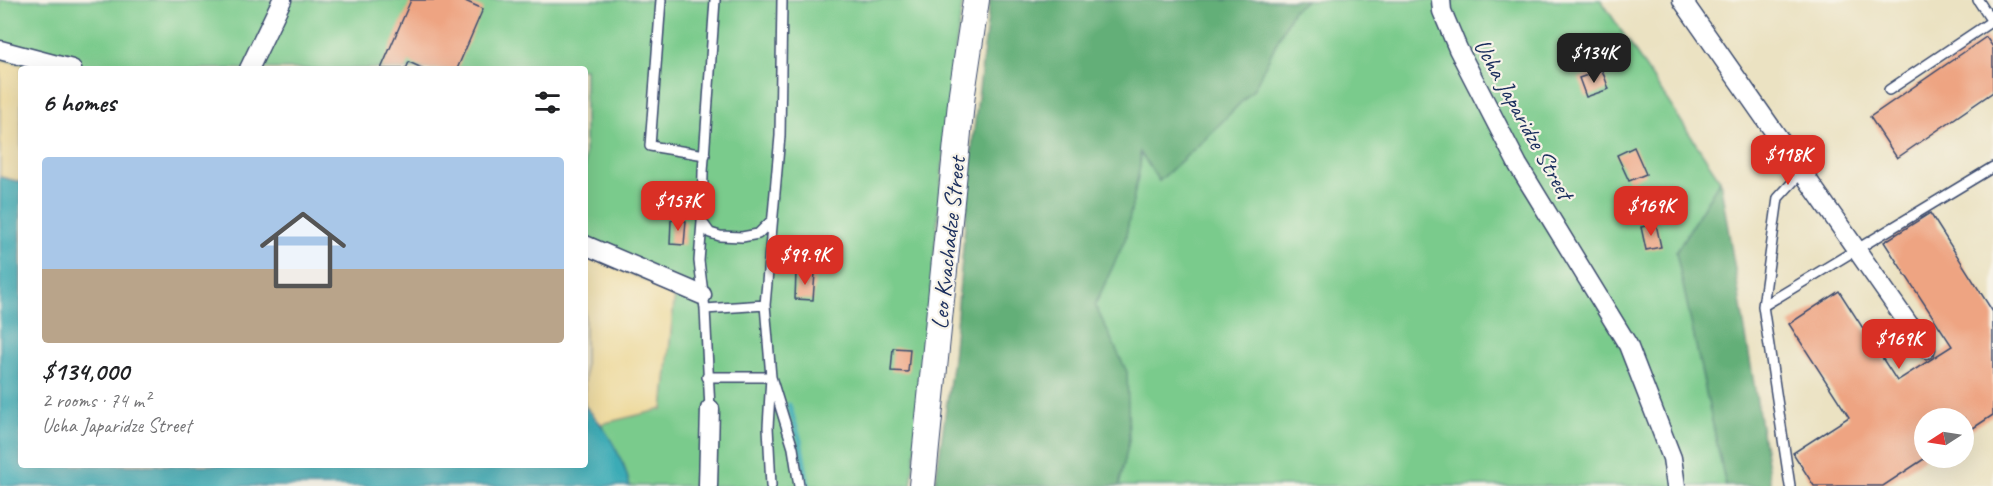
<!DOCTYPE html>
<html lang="en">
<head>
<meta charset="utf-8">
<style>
	:root { --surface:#fff; --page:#f6f6f6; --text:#202124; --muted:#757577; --line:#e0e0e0; --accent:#d93025 }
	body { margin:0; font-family:Caveat,sans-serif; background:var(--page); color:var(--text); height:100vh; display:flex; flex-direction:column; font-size:22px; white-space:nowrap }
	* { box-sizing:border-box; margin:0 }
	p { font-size:20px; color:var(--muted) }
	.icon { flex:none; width:33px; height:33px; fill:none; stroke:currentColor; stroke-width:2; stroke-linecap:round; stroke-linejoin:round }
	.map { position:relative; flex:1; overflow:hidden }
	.side { position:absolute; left:18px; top:66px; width:570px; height:402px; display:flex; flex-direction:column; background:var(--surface); border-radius:6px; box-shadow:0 6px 24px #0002 }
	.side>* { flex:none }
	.needle { width:39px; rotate:258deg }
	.tools { position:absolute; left:1914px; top:408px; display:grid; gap:12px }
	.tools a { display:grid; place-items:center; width:60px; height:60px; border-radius:50%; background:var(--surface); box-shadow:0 6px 24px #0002; font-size:30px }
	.price { position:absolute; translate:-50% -51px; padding:0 14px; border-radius:12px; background:var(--accent); color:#fff; font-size:20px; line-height:39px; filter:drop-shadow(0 2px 3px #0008) }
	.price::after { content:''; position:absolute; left:50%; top:36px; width:18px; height:14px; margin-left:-9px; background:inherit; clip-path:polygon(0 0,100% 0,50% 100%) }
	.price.current { background:#222; color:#fff }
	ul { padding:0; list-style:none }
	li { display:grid; align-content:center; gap:12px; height:318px; padding:0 24px }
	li+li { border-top:2px solid var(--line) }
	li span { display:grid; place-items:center; height:186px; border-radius:6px; color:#555 }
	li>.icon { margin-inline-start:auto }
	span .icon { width:108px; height:108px; fill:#fffc; stroke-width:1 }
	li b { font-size:26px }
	h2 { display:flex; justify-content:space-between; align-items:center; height:72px; padding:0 24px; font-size:26px }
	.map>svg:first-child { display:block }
	.green { fill:#7acb8c; stroke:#4a7d75; stroke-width:1.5 }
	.forest { fill:#63af78; stroke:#3f6f6b; stroke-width:1.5 }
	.sand { fill:#eeda9e; stroke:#84847e; stroke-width:1.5 }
	.water { fill:#3aabb6; stroke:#2a6d8a; stroke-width:1.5 }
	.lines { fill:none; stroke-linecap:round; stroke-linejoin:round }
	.stream { stroke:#3aabb6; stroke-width:5 }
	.building { fill:#eea482 }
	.lane-casing { stroke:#3a4a6d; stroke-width:12 }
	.street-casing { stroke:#3a4a6d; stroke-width:21 }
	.secondary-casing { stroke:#3a4a6d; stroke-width:28 }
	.lane { stroke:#fff; stroke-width:9 }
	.street { stroke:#fff; stroke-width:18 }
	.secondary { stroke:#fff; stroke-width:26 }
	.labels { text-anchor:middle; stroke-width:4.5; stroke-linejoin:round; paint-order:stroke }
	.street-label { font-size:24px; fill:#1b2f5e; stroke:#f7f3e8 }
</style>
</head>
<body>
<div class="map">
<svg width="1993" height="486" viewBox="0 0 1993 486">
	<rect width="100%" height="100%" fill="#f7f3e8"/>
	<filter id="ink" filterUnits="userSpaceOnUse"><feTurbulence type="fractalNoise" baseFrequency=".0167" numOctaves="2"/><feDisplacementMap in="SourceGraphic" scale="12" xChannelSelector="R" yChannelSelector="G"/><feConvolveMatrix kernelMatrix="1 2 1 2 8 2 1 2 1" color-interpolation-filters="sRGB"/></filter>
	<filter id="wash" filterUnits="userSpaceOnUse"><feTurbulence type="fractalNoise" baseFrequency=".008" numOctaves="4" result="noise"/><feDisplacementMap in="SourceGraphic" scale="24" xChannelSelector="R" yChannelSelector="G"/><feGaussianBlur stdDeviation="1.35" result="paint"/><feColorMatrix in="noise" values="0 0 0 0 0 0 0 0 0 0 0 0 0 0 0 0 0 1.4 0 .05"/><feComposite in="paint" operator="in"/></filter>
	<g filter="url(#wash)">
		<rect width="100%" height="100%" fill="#ebe2c2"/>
		<path class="green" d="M0,0h963l-12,79 -33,351 -7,56h-281l-6,-21 -23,-41 62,-16 12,-116 -90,-37v-186h-545l-40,-10z
			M1306,0h295l119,180 -44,72 50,234h-607l10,-46 -34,-135 30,-65 15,-74v-15l19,30 46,-42 48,-49 40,-80z"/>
		<path class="forest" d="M990,0h316l-13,10 -40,80 -48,49 -46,42 -19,-29v14l-15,74 -30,65 32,67 2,68 -10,46h-184l18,-127 20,-221z
			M1720,180l51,306h-45l-50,-234z"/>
		<path class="sand" d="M0,59l40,10h-19v113l-21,-5z
			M585,255l90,37 -12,117 -62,15 -16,-18z"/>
		<path class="water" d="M0,177l21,5v283h564v-59c22,23 37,49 45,80h-630z"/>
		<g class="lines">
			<path class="stream" d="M789,405l11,35 8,46"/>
		</g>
		<g id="blocks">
			<path class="building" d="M411,0h52l20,9 -26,60h-33l-15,-7 -3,7h-25z
				M1986,37l7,10v45l-96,66 -27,-41z
				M1602,70l7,19 -23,8 -7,-19z
				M1634,147l12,27 -17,7 -12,-26z
				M1930,213l63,99v103l-29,19v-16h-40v41l-41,27h-69l-21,-33 56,-36 -60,-93 50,-33 58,90 55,-35 -68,-104z
				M671,220l15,1 -2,24 -14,-1z
				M1656,224l5,23 -15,3 -5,-23z
				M796,272l19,1 -2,27 -18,-1z
				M893,348l17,1 -2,23 -17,-1z"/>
		</g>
	</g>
	<g filter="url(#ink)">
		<use href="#blocks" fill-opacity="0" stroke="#3a4a6d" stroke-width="1.5"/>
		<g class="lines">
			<defs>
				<path id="lane" d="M661,0l-11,146 55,9
					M782,0l-2,136 -15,169 6,72 22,71 6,38
					M1978,0l15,23
					M1889,90l103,-69
					M702,222l8,11 10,3 22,1 16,-3 13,-13
					M1763,306l230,-139
					M705,309l60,-4
					M707,377h64l-3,50 3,59
					M710,409l-5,-100 -6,-48 3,-39 1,-50 12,-172
					M1790,486l-27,-180 15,-108 23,-25"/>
				<path id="street" d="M1441,0l1,11 16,38 60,116 110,180 44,113 4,28
					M1682,0l244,349
					M0,50l72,19
					M249,69l33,-69
					M585,245l117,50
					M708,486l2,-77"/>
				<path id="secondary" d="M922,486l40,-393 14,-93"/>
			</defs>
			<use href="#lane" class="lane-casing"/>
			<use href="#street" class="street-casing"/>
			<use href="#secondary" class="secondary-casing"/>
			<use href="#lane" class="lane"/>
			<use href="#street" class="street"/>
			<use href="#secondary" class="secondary"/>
		</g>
	</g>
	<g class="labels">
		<g class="street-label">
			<text transform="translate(1524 119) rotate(61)" y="8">Ucha Japaridze Street</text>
			<text transform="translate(948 243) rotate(-84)" y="8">Leo Kvachadze Street</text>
		</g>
	</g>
</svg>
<div class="tools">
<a><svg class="needle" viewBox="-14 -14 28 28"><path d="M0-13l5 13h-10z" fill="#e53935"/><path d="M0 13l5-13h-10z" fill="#757577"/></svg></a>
</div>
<b class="price current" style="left:1594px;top:84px">$134K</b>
<b class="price" style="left:1788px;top:186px">$118K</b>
<b class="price" style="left:678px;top:232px">$157K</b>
<b class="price" style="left:1651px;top:237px">$169K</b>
<b class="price" style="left:805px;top:286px">$99.9K</b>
<b class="price" style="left:1899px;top:370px">$169K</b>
<section class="side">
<h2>6 homes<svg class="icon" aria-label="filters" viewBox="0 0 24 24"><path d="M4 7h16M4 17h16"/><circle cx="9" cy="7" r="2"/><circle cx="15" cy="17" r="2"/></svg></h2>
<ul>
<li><span style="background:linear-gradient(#a9c7e8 60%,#b9a48a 0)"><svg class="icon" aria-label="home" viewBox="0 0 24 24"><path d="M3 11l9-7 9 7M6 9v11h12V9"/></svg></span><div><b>$134,000</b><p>2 rooms · 74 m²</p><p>Ucha Japaridze Street</p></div></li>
</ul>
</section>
</div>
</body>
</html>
